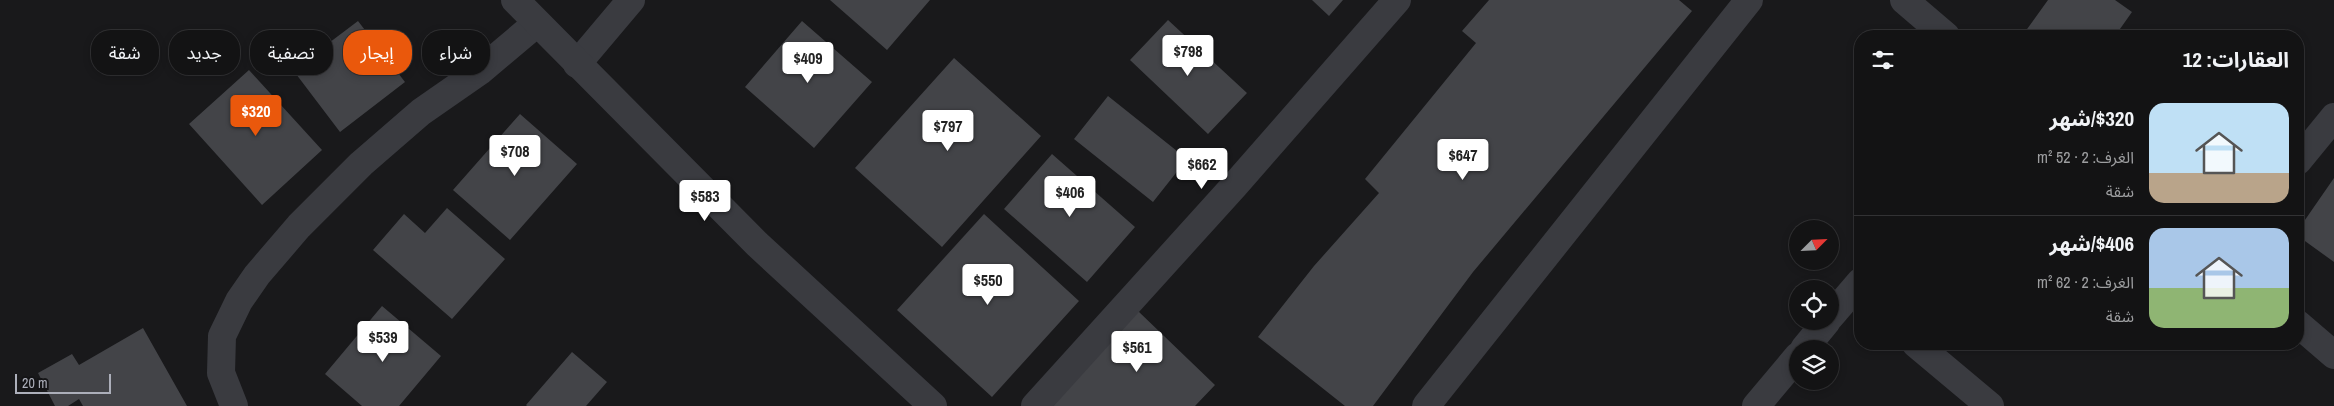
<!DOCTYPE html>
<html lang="ar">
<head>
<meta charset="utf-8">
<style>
	:root { --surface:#131314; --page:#202022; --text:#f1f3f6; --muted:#9d9ea0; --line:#323234; --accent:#ea580c }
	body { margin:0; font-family:"Archivo Narrow","Noto Sans Arabic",sans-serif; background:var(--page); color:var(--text); direction:rtl; height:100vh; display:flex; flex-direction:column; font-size:19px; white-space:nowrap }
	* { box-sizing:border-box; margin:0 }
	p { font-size:16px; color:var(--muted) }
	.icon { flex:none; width:28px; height:28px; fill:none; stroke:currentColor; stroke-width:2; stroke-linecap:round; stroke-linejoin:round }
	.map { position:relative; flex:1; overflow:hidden; direction:ltr }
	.sheet { position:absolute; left:1854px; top:30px; width:450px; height:320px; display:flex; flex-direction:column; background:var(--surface); border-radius:20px; box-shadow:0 2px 8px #0003,0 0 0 1px var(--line); direction:rtl }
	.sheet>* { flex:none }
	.top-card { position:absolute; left:15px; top:30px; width:475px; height:45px; direction:rtl; display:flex; gap:10px }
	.needle { width:32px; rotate:66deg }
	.fabs { position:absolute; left:1789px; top:220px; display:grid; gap:10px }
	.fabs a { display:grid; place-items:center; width:50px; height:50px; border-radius:50%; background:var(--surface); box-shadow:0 2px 8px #0003,0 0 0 1px var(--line); font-size:25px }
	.scale { position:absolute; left:15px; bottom:12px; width:96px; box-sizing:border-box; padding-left:5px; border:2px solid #acafba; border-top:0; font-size:14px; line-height:18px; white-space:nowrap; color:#acafba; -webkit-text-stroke:4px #141416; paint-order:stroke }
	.price { position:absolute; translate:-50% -42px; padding:0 11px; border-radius:5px; background:#fff; color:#222; font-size:16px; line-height:32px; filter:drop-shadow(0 1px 2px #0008) }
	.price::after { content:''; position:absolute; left:50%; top:30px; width:15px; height:11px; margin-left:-8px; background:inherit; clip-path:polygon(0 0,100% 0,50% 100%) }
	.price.selected { background:var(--accent); color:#fff }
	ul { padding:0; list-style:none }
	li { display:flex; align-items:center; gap:15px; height:125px; padding:0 15px }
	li+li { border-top:1px solid var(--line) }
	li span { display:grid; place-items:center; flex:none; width:140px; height:100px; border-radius:15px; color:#555 }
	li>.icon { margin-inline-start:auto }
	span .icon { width:60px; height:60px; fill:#fffc; stroke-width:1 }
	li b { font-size:21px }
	h2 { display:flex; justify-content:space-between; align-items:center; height:60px; padding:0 15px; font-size:21px }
	.chip { padding:0 18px; border-radius:20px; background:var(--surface); box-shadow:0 2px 8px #0003,0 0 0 1px var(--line); font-size:18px; line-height:45px }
	.chip.selected { background:var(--accent); color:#fff }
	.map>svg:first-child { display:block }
	.building { fill:#434448 }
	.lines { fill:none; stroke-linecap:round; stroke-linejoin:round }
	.minor { stroke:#3a3b40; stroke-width:28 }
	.tertiary { stroke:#3a3b40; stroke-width:28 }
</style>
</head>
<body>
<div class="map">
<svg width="2334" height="406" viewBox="0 0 2334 406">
	<rect width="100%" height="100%" fill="#19191b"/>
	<path class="building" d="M830,0h100l-43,50z
		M1312,0h31l-14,16z
		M1489,0h190l13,11 -219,261 -100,134h-28l-87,-69 56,-71 65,-73 -14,-14 111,-136 -14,-12z
		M2048,0h67l17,12 -17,24h-93z
		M1168,20l79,73 -39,41 -78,-74z
		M358,21l47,61 -65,50 -47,-62z
		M802,21l70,61 -58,66 -69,-61z
		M954,58l87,78 -99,111 -87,-79z
		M249,70l73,80 -60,55 -73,-81z
		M1108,96l79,63 -34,43 -79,-63z
		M520,114l57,50 -67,76 -57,-50z
		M1052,154l83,73 -48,55 -83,-73z
		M2334,178v84l-36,-26v-6z
		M447,208l58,51 -53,60 -79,-69 31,-36 21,19z
		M984,214l95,87 -87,96 -95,-87z
		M382,306l59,50 -42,50h-37l-37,-32z
		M1138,311l77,74 -20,21h-148z
		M143,328l44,78h-104l-4,-7 -11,7h-13l-17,-33 34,-19 7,11z
		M572,352l35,30 -21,24h-59l-1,-1z"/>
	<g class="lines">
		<path class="minor" d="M1904,0l42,36
			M577,64l54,-64
			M2298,161l36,-44
			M1830,317l30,-35
			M2298,324l36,31
			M1916,344l74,62
			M1804,349l23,-28
			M234,406l-13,-33 1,-37 17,-35 18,-26 42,-49 62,-62 60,-52 59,-41 57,-48
			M1035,406l200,-221 162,-185
			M1426,406l323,-406
			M1756,406l42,-50"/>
		<path class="tertiary" d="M515,0l242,244 176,162"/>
	</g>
</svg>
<div class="fabs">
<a><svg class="needle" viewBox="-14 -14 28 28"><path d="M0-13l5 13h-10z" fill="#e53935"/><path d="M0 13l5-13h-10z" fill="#9d9ea0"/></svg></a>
<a><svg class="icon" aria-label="locate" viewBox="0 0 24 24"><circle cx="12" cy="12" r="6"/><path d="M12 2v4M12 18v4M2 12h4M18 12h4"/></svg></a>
<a><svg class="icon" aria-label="layers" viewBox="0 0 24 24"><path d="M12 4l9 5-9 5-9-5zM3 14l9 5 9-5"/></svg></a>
</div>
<div class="scale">20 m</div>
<b class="price" style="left:1188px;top:77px">$798</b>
<b class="price" style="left:808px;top:84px">$409</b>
<b class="price selected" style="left:256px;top:137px">$320</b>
<b class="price" style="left:948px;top:152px">$797</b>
<b class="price" style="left:515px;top:177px">$708</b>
<b class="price" style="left:1463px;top:181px">$647</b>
<b class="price" style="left:1202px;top:190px">$662</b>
<b class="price" style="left:1070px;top:218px">$406</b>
<b class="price" style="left:705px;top:222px">$583</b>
<b class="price" style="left:988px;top:306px">$550</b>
<b class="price" style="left:383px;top:363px">$539</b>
<b class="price" style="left:1137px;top:373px">$561</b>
<div class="top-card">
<a class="chip">شراء</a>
<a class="chip selected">إيجار</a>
<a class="chip">تصفية</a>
<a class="chip">جديد</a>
<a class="chip">شقة</a>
</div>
<section class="sheet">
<h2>العقارات: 12<svg class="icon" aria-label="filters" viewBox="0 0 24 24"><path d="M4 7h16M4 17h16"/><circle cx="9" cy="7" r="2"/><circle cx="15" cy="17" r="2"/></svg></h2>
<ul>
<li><span style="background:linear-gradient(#bfe0f5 70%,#b9a48a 0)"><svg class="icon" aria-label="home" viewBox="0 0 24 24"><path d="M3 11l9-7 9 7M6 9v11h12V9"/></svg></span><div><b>$320/شهر</b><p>الغرف: 2 · 52 m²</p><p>شقة</p></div></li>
<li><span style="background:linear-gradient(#a9c7e8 60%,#8fb573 0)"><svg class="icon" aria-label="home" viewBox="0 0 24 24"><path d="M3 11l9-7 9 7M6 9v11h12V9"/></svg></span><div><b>$406/شهر</b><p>الغرف: 2 · 62 m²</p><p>شقة</p></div></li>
</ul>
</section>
</div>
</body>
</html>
